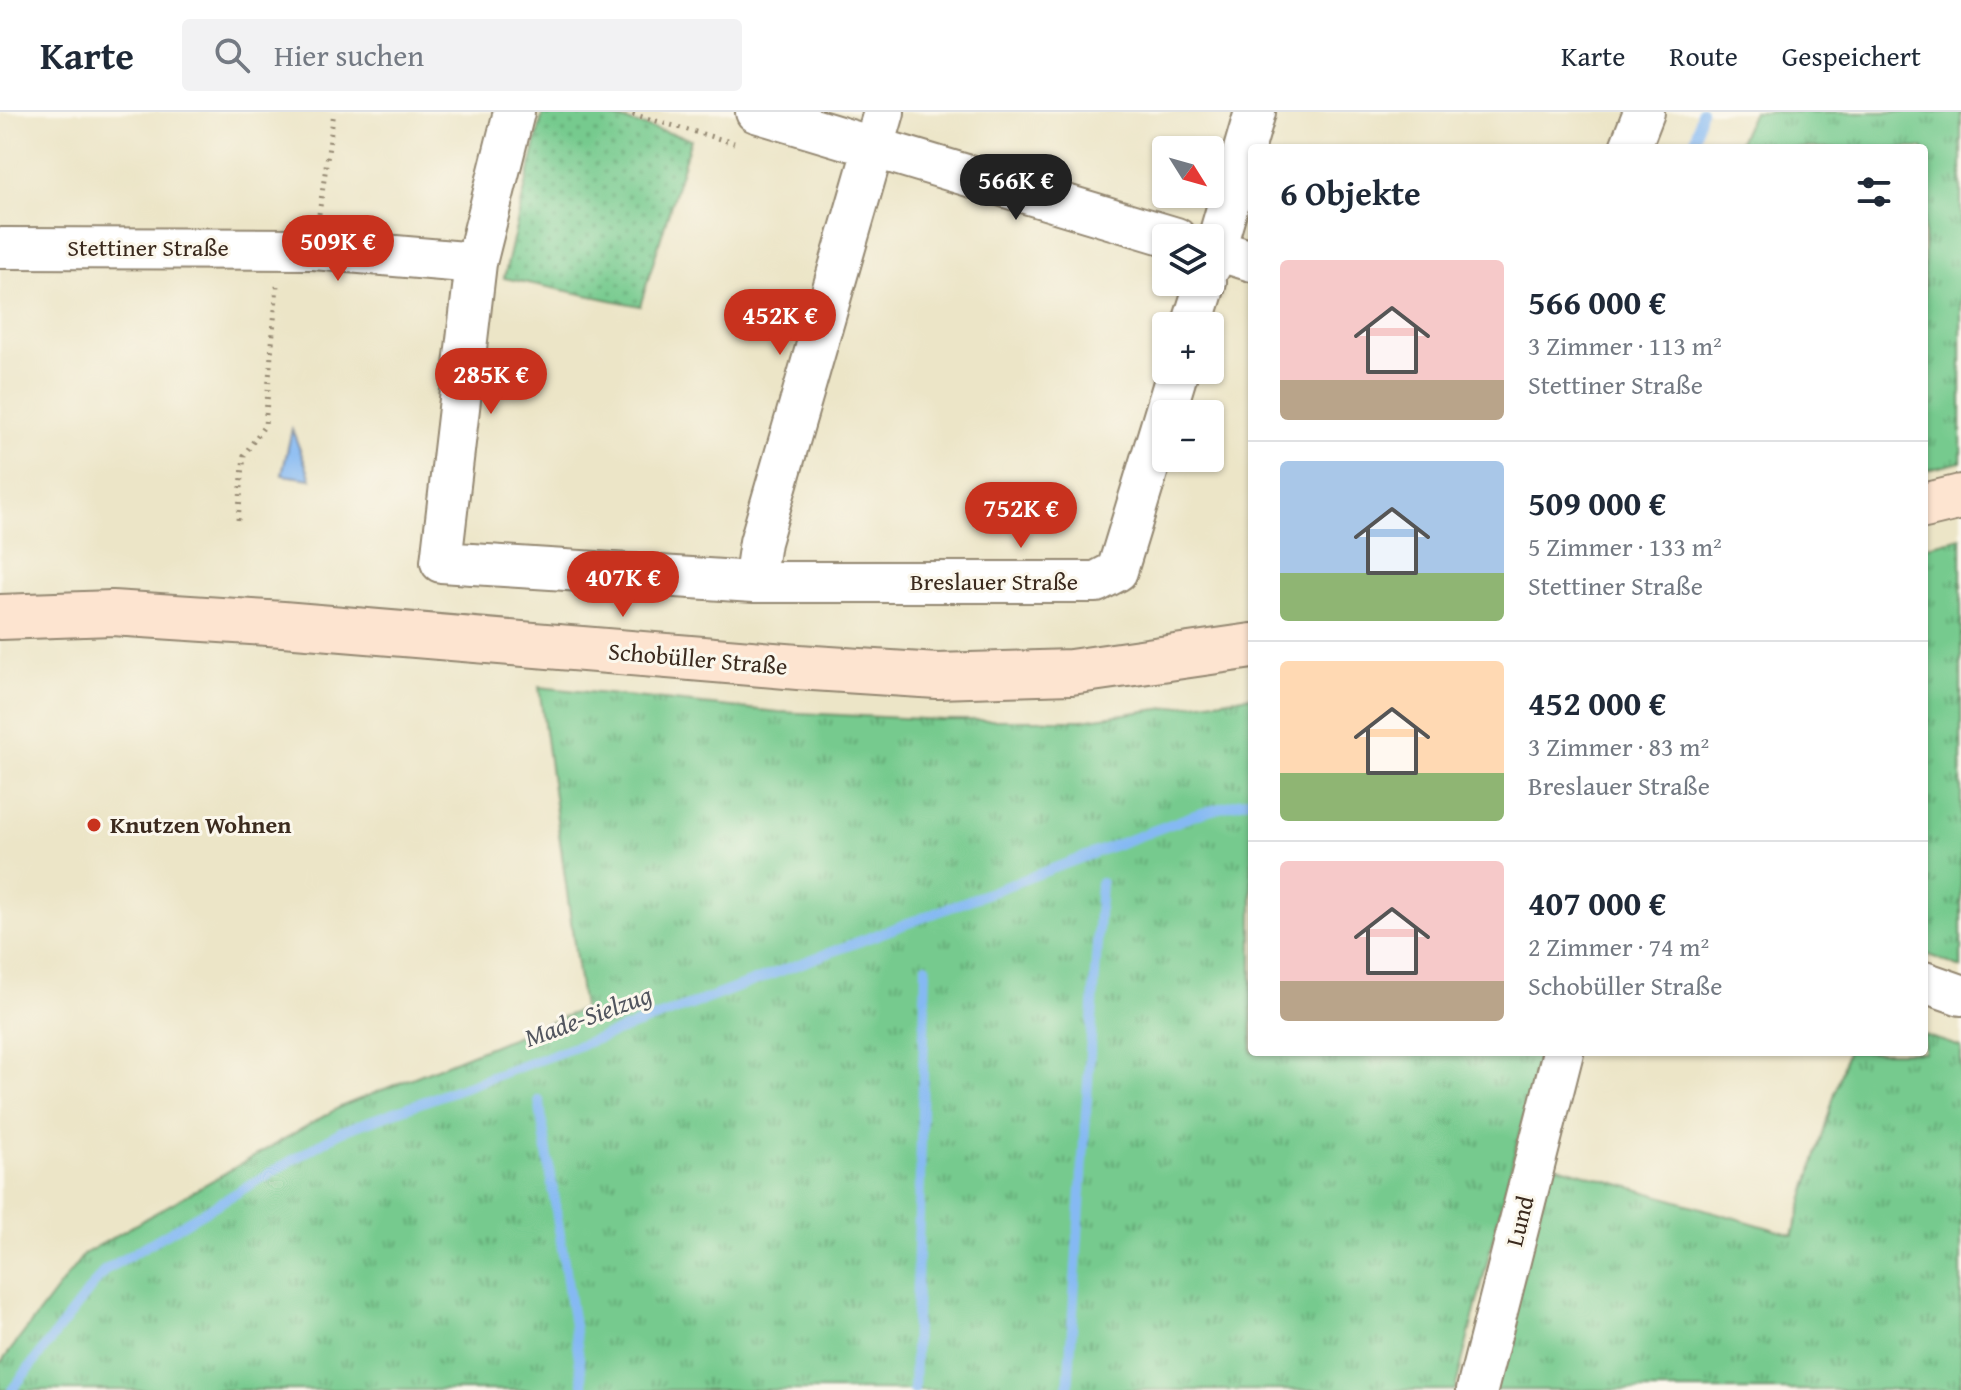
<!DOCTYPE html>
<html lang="de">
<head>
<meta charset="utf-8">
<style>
	:root { --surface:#fff; --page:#f2f2f3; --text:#1f2937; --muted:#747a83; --line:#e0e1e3; --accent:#c8321e }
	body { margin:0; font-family:"Gentium Book Plus",serif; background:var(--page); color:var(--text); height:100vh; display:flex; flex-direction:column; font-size:30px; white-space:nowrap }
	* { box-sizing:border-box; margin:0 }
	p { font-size:26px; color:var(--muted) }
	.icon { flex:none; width:44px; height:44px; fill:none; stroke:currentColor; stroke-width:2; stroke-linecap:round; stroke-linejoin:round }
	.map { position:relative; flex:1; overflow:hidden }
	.side { position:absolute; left:1248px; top:32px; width:680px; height:912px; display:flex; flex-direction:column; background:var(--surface); border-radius:8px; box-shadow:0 2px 6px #0004 }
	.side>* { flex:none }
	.needle { width:52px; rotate:127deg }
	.buttons { position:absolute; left:1152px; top:24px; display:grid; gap:16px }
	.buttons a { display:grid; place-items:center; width:72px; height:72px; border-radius:8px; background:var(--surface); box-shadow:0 2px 6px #0004; font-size:40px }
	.price { position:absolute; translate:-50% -68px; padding:0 18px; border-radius:28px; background:var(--accent); color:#fff; font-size:26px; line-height:52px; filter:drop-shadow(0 2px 4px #0008) }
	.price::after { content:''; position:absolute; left:50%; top:48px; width:24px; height:18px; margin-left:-12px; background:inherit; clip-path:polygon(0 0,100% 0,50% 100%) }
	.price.active { background:#222; color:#fff }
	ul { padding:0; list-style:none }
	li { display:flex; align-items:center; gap:24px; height:200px; padding:0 32px }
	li+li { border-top:2px solid var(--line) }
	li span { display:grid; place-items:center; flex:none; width:224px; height:160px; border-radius:8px; color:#555 }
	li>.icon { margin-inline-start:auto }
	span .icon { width:96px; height:96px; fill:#fffc; stroke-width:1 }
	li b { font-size:34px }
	h2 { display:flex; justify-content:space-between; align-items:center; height:96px; padding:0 32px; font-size:34px }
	header { display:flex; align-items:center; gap:48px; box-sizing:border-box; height:112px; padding:0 40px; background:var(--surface); border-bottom:2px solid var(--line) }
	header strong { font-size:38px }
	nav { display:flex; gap:44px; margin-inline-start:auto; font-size:28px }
	.search { width:560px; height:72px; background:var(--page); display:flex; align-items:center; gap:20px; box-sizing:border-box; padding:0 28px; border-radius:8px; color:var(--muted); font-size:30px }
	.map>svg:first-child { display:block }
	.grass { fill:url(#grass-tufts); stroke:#587a56; stroke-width:2 }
	.park { fill:url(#park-dots); stroke:#587a56; stroke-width:2 }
	.water { fill:#85b9f3; stroke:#607288; stroke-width:2 }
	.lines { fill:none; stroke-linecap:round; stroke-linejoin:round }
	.stream { stroke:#85b9f3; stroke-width:10 }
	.street-casing { stroke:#948872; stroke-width:44 }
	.secondary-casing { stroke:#948872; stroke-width:48 }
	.path { stroke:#948872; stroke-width:5; stroke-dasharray:2 6; stroke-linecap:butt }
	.street { stroke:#fff; stroke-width:40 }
	.secondary { stroke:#fde4d0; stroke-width:44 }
	.poi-dot { fill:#c8321e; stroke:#fbf7ec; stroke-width:3 }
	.labels { text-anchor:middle; stroke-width:6; stroke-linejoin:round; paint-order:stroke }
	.street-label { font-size:24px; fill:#3b2a1e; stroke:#fbf7ec }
	.poi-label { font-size:24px; font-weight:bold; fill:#3b2a1e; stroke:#fbf7ec; text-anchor:start }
	.water-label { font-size:26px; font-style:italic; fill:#51555e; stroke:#fbf7ec }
</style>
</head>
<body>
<header>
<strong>Karte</strong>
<div class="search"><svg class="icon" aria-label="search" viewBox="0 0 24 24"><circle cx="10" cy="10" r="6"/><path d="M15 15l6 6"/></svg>Hier suchen</div>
<nav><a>Karte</a><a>Route</a><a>Gespeichert</a></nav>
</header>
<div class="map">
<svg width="1961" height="1278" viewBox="0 0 1961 1278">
	<defs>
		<pattern id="grass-tufts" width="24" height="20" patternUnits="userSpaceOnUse" patternTransform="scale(2)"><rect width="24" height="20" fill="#76ca8e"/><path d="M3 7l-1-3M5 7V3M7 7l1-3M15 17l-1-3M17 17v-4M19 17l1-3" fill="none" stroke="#62a473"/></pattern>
		<pattern id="park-dots" width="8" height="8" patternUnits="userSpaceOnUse" patternTransform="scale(2)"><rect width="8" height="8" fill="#76ca8e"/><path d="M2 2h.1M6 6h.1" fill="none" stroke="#62a473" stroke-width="1.8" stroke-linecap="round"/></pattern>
	</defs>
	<rect width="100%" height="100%" fill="#fbf7ec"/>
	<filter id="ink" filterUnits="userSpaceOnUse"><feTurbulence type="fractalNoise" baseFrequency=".0125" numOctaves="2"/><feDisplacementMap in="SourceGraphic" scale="16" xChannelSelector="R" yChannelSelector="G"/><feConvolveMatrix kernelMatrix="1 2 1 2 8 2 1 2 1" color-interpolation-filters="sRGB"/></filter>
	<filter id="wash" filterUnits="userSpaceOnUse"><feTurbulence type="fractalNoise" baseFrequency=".006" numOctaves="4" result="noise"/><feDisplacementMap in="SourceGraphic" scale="32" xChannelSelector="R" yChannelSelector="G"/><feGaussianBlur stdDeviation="1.8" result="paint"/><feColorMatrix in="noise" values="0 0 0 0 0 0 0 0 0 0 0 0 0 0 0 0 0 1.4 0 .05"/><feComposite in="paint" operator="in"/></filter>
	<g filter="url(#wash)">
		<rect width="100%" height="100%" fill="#ece5c7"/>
		<path class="grass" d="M1753,0h208v350l-37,9v-323h-188z
			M1961,426v430l-37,-15v-406z
			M539,575l240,25 164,8h139l170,-24v356h288l-85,338h-1455v-26l84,-110 256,-147 243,-98z
			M1924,923l37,12v343h-467l57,-226 242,71 54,-183h77z"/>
		<path class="park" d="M543,0h51l97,27 -51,167 -136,-28z"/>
		<path class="water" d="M292,317l19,50 -29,-4z"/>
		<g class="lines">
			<path class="stream" d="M1693,36l8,-36
				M539,988l45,290
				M12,1278l93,-120 237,-139 346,-125 507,-191 57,-16
				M914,1278l12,-423
				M1068,1278l33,-507"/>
		</g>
	</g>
	<g filter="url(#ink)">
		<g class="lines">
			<defs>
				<path id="street" d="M756,0l420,126
					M1630,36l14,-36
					M0,136l314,1 162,14 38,-151
					M1210,136l42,13
					M476,151l-35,299 313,20h342l21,-11 61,-201
					M1210,155l45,-155
					M1192,214l14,-44
					M754,470l6,-40 124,-430
					M1924,870l37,13
					M1477,1278l86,-338"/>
				<path id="secondary" d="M1924,394l37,-9
					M0,505l112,-4 171,11 515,43 139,9 134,-4 181,-26"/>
			</defs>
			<use href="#street" class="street-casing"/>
			<use href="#secondary" class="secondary-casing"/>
			<path class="path" d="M625,0l109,31
				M319,102l15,-102
				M238,408l6,-65 21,-30 12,-139"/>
			<use href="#street" class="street"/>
			<use href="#secondary" class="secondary"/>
		</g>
	</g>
	<circle class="poi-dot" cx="94" cy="713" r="8"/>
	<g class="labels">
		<g class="street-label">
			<text x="148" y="144">Stettiner Straße</text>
			<text x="994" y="478">Breslauer Straße</text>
			<text transform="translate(698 547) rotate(5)" y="8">Schobüller Straße</text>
			<text transform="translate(1520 1109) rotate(-76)" y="8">Lund</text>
		</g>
		<g class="poi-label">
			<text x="110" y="721">Knutzen Wohnen</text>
		</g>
		<g class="water-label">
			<text transform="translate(588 904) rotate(-20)" y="9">Made-Sielzug</text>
		</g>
	</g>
</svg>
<div class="buttons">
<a><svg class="needle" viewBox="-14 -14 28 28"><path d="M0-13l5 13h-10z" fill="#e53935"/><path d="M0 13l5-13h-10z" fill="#747a83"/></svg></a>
<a><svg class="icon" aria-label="layers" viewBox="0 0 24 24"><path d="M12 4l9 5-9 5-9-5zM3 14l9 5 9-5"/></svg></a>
<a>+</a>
<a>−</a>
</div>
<b class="price active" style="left:1016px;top:110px">566K €</b>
<b class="price" style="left:338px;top:171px">509K €</b>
<b class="price" style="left:780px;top:245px">452K €</b>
<b class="price" style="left:491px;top:304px">285K €</b>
<b class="price" style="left:1021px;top:438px">752K €</b>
<b class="price" style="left:623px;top:507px">407K €</b>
<section class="side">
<h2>6 Objekte<svg class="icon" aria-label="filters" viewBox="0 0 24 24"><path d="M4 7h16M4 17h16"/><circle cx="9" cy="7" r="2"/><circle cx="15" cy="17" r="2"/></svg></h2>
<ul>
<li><span style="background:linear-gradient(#f6c9c9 75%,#b9a48a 0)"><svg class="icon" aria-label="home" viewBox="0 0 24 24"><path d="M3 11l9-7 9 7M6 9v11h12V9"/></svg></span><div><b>566 000 €</b><p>3 Zimmer · 113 m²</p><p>Stettiner Straße</p></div></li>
<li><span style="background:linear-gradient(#a9c7e8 70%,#8fb573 0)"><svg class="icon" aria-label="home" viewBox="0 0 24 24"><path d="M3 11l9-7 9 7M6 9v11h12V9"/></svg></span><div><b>509 000 €</b><p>5 Zimmer · 133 m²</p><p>Stettiner Straße</p></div></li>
<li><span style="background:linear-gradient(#ffd9b3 70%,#8fb573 0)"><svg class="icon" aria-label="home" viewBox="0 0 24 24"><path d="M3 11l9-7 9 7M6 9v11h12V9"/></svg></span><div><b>452 000 €</b><p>3 Zimmer · 83 m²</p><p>Breslauer Straße</p></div></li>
<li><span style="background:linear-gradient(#f6c9c9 75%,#b9a48a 0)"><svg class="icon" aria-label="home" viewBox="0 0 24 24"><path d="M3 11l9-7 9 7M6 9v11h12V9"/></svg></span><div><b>407 000 €</b><p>2 Zimmer · 74 m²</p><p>Schobüller Straße</p></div></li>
</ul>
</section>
</div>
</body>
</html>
